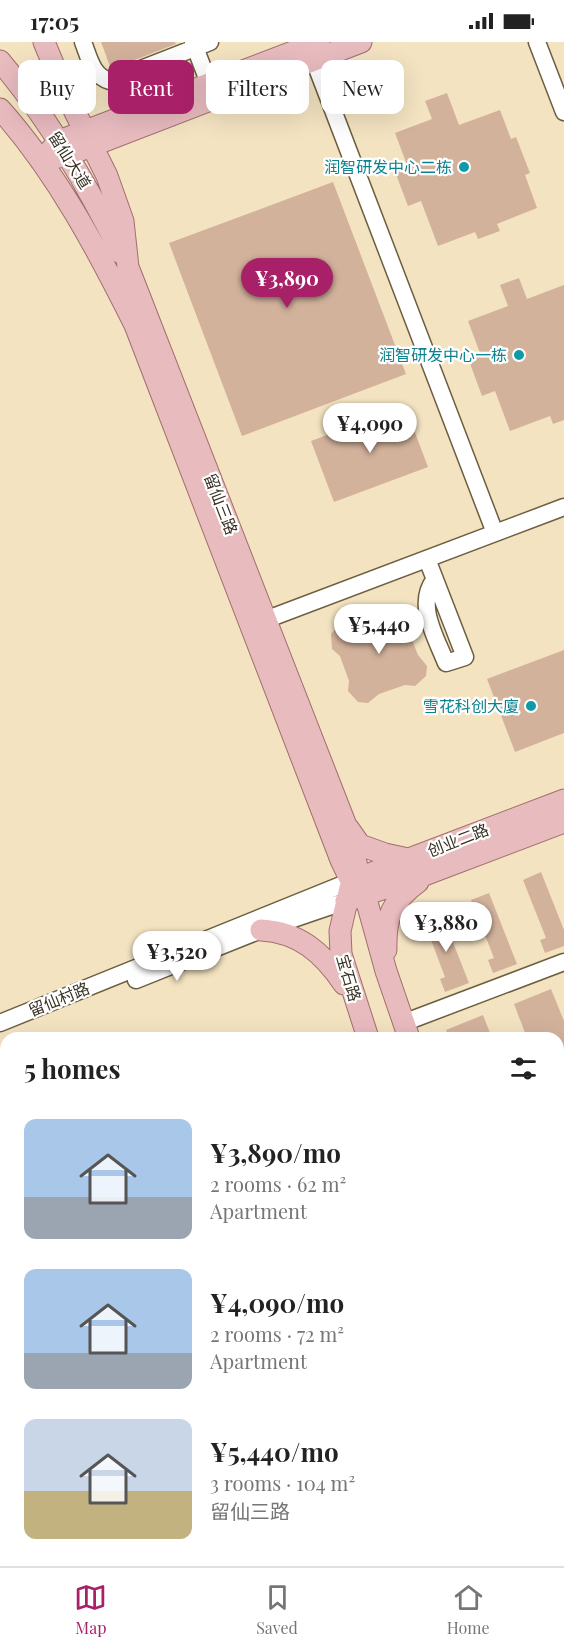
<!DOCTYPE html>
<html lang="en">
<head>
<meta charset="utf-8">
<style>
	:root { --surface:#fff; --page:#f2f2f2; --text:#222; --muted:#767676; --line:#e0e0e0; --accent:#a82168 }
	body { margin:0; font-family:"Playfair Display","Noto Sans SC",serif; background:var(--page); color:var(--text); height:100vh; display:flex; flex-direction:column; font-size:22px; white-space:nowrap }
	* { box-sizing:border-box; margin:0 }
	p { font-size:20px; color:var(--muted) }
	.icon { flex:none; width:33px; height:33px; fill:none; stroke:currentColor; stroke-width:2; stroke-linecap:round; stroke-linejoin:round }
	.map { position:relative; flex:1; overflow:hidden }
	.side { position:absolute; left:0px; top:990px; width:564px; height:534px; display:flex; flex-direction:column; background:var(--surface); border-radius:18px 18px 0 0; box-shadow:0 6px 24px #0002 }
	.side>* { flex:none }
	.guide { position:absolute; left:18px; top:18px; width:528px; height:54px; display:flex; gap:12px }
	.price { position:absolute; translate:-50% -51px; padding:0 14px; border-radius:21px; background:#fff; color:#222; font-size:20px; line-height:39px; filter:drop-shadow(0 2px 3px #0008) }
	.price::after { content:''; position:absolute; left:50%; top:36px; width:18px; height:14px; margin-left:-9px; background:inherit; clip-path:polygon(0 0,100% 0,50% 100%) }
	.price.current { background:var(--accent); color:#fff }
	ul { padding:0; list-style:none }
	li { display:flex; align-items:center; gap:18px; height:150px; padding:0 24px }
	li span { display:grid; place-items:center; flex:none; width:168px; height:120px; border-radius:12px; color:#555 }
	li>.icon { margin-inline-start:auto }
	span .icon { width:72px; height:72px; fill:#fffc; stroke-width:1 }
	li b { font-size:26px }
	h2 { display:flex; justify-content:space-between; align-items:center; height:72px; padding:0 24px; font-size:26px }
	.pill { padding:0 21px; border-radius:12px; background:var(--surface); box-shadow:0 6px 24px #0002; font-size:21px; line-height:54px }
	.pill.current { background:var(--accent); color:#fff }
	.status { display:flex; justify-content:space-between; align-items:center; height:42px; padding:0 30px; background:var(--surface); direction:ltr }
	.status svg { height:16px; fill:currentColor }
	.dock { display:flex; justify-content:space-around; align-items:center; height:84px; border-top:2px solid var(--line); background:var(--surface); font-size:16px; color:var(--muted) }
	.dock a { display:grid; justify-items:center; gap:3px }
	.dock .current { color:var(--accent) }
	.map>svg:first-child { display:block }
	.forest { fill:#bc9c52 }
	.building { fill:#d3b29c }
	.lines { fill:none; stroke-linecap:round; stroke-linejoin:round }
	.minor-casing { stroke:#6c5e3f; stroke-width:19 }
	.major-casing { stroke:#a06e6d; stroke-width:23 }
	.minor { stroke:#fff; stroke-width:16 }
	.major { stroke:#e8bbbf; stroke-width:21 }
	.culture-dot { fill:#0f9aa8; stroke:#fff; stroke-width:2 }
	.labels { text-anchor:middle; stroke-width:4.5; stroke-linejoin:round; paint-order:stroke }
	.street-label { font-size:16px; fill:#383224; stroke:#fff }
	.culture-label { font-size:16px; fill:#0d838f; stroke:#fff; text-anchor:end }
</style>
</head>
<body>
<div class="status"><b>17:05</b><svg viewBox="0 0 49 12"><path d="M0 12V9h3v3zM5 12V6h3v6zM10 12V3h3v9zM15 12V0h3v12zM26 1h20v11H26zM47 4h2v5h-2z"/></svg></div>
<div class="map">
<svg width="564" height="1524" viewBox="0 0 564 1524">
	<rect width="100%" height="100%" fill="#f3e3c1"/>
	<path class="forest" d="M6,1063v419l-3,4 3,7v25h11l3,6h-20v-460z"/>
	<path class="building" d="M101,0h74l1,2 -65,25z
		M447,51l12,32 41,-15 11,29 5,-2 14,36 -5,2 12,33 -40,16 3,7 -22,8 -3,-7 -37,14 -17,-45 -13,5 -14,-37 13,-4 -12,-32 37,-14 -7,-18z
		M333,140l73,192 -164,62 -73,-193z
		M519,236l8,21 37,-14v135l-11,4 -3,-8 -40,15 -15,-40 -13,5 -14,-38 12,-5 -12,-32 40,-15 -8,-21z
		M405,364l23,61 -94,35 -23,-61z
		M390,565l10,1 8,7v15l10,25 9,11 -1,10 -11,10 -10,-1 -26,9 -11,9 -10,-1 -10,-11 1,-10 -9,-25 -8,-7 -1,-15 7,-8h15l25,-10z
		M564,608v83l-49,19 -28,-73z
		M541,830l23,58v16l-19,7 -5,-13 6,-2 -23,-58z
		M489,851l28,71 -24,9 -5,-13 6,-2 -23,-58z
		M441,870l28,71 -24,9 -5,-13 5,-2 -22,-58z
		M551,947l13,32v66l-6,2v-51h-31l-13,-34z
		M483,973l9,23h-43l-3,-8z
		M564,1075v43l-6,2v-42z
		M560,1162l4,10v22l-6,2v-33z
		M564,1221v33l-3,1 -3,-14 4,-2 -4,-16z"/>
	<g class="lines">
		<defs>
			<path id="minor" d="M83,0c6,15 9,34 27,39l100,-39
				M193,0l20,52
				M537,0l27,70
				M310,8l185,483
				M427,517l38,98 -19,6c-10,-26 -31,-59 -11,-84
				M265,578l299,-113
				M136,938l125,-50 85,-29
				M0,981l351,-142
				M403,981l161,-61
				M558,1137l6,-2
				M558,1273l6,15"/>
			<path id="major" d="M44,0l20,48 43,86 16,45 5,46 217,556 41,148 23,67
				M0,19c49,58 87,123 121,192
				M0,67c57,64 97,140 135,216l206,535 10,21
				M41,119l27,-6 293,-113
				M41,119l18,-20 260,-99
				M348,786l12,17 25,9 23,5
				M351,839l213,-81
				M350,846l-10,43 1,23 27,84
				M346,859l81,-27 137,-52
				M261,888c38,2 62,23 83,54
				M386,908c-1,-33 6,-49 32,-68
				M558,1352l6,16
				M558,1414l6,21
				M558,1472l6,-2
				M536,1518l1,6
				M557,1518l1,6"/>
		</defs>
		<use href="#minor" class="minor-casing"/>
		<use href="#major" class="major-casing"/>
		<use href="#minor" class="minor"/>
		<use href="#major" class="major"/>
	</g>
	<g class="culture-dot">
		<circle cx="464" cy="125" r="6"/>
		<circle cx="519" cy="313" r="6"/>
		<circle cx="531" cy="664" r="6"/>
	</g>
	<g class="labels">
		<g class="street-label">
			<text transform="translate(70 118) rotate(58)" y="6">留仙大道</text>
			<text transform="translate(221 462) rotate(69)" y="6">留仙三路</text>
			<text transform="translate(458 798) rotate(-21)" y="6">创业二路</text>
			<text transform="translate(349 936) rotate(74)" y="6">宝石路</text>
			<text transform="translate(59 957) rotate(-22)" y="6">留仙村路</text>
		</g>
		<g class="culture-label">
			<text x="452" y="131">润智研发中心二栋</text>
			<text x="507" y="319">润智研发中心一栋</text>
			<text x="519" y="670">雪花科创大廈</text>
		</g>
	</g>
</svg>
<b class="price current" style="left:287px;top:267px">¥3,890</b>
<b class="price" style="left:370px;top:412px">¥4,090</b>
<b class="price" style="left:379px;top:613px">¥5,440</b>
<b class="price" style="left:446px;top:911px">¥3,880</b>
<b class="price" style="left:177px;top:940px">¥3,520</b>
<div class="guide">
<a class="pill">Buy</a>
<a class="pill current">Rent</a>
<a class="pill">Filters</a>
<a class="pill">New</a>
</div>
<section class="side">
<h2>5 homes<svg class="icon" aria-label="filters" viewBox="0 0 24 24"><path d="M4 7h16M4 17h16"/><circle cx="9" cy="7" r="2"/><circle cx="15" cy="17" r="2"/></svg></h2>
<ul>
<li><span style="background:linear-gradient(#a9c7e8 65%,#9aa5b1 0)"><svg class="icon" aria-label="home" viewBox="0 0 24 24"><path d="M3 11l9-7 9 7M6 9v11h12V9"/></svg></span><div><b>¥3,890/mo</b><p>2 rooms · 62 m²</p><p>Apartment</p></div></li>
<li><span style="background:linear-gradient(#a9c7e8 70%,#9aa5b1 0)"><svg class="icon" aria-label="home" viewBox="0 0 24 24"><path d="M3 11l9-7 9 7M6 9v11h12V9"/></svg></span><div><b>¥4,090/mo</b><p>2 rooms · 72 m²</p><p>Apartment</p></div></li>
<li><span style="background:linear-gradient(#c9d6e8 60%,#c2b280 0)"><svg class="icon" aria-label="home" viewBox="0 0 24 24"><path d="M3 11l9-7 9 7M6 9v11h12V9"/></svg></span><div><b>¥5,440/mo</b><p>3 rooms · 104 m²</p><p>留仙三路</p></div></li>
</ul>
</section>
</div>
<nav class="dock">
<a class="current"><svg class="icon" aria-label="map" viewBox="0 0 24 24"><path d="M3 6l6-2 6 2 6-2v14l-6 2-6-2-6 2zM9 4v14M15 6v14"/></svg>Map</a>
<a><svg class="icon" aria-label="saved" viewBox="0 0 24 24"><path d="M7 4h10v16l-5-4-5 4z"/></svg>Saved</a>
<a><svg class="icon" aria-label="home" viewBox="0 0 24 24"><path d="M3 11l9-7 9 7M6 9v11h12V9"/></svg>Home</a>
</nav>
</body>
</html>
